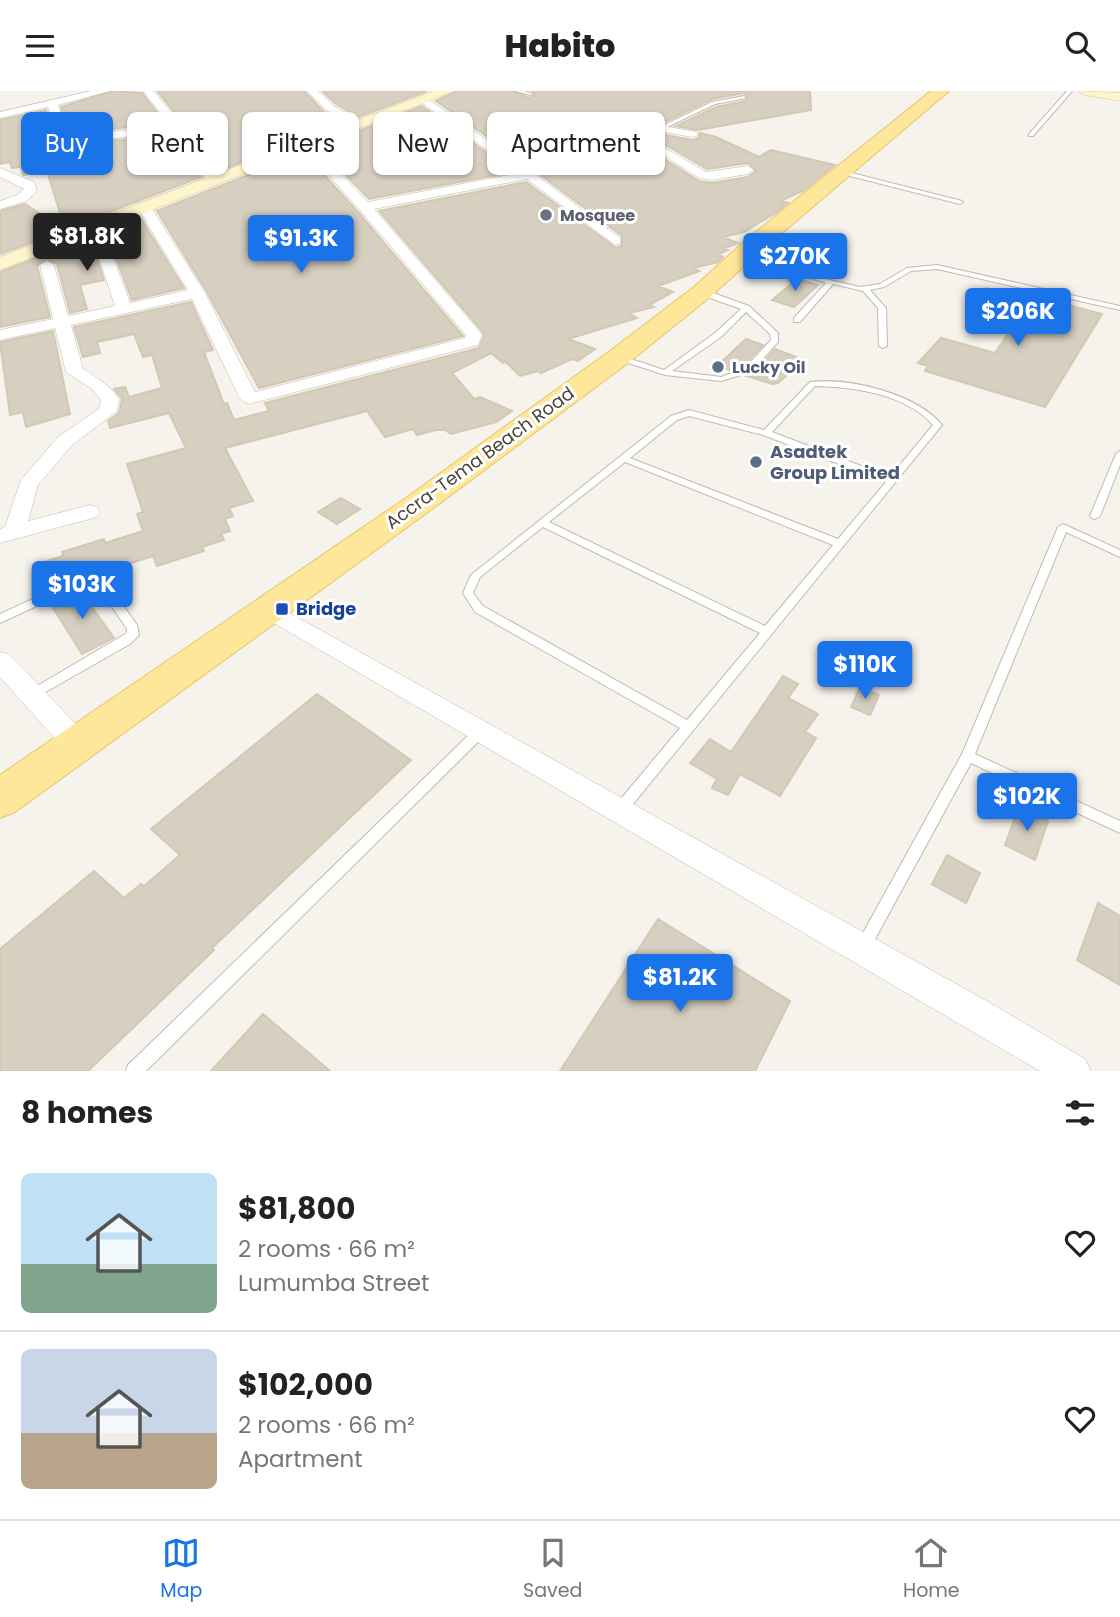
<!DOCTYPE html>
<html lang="en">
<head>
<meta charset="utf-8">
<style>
	:root { --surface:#fff; --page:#f6f6f6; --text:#222; --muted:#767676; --line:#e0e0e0; --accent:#1a73e8 }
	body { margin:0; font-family:Poppins,sans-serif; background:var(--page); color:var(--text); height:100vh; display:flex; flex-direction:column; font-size:26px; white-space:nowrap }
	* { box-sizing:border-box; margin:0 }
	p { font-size:23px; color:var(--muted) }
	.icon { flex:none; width:38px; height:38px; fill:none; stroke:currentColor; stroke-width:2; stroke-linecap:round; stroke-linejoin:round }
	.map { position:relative; height:980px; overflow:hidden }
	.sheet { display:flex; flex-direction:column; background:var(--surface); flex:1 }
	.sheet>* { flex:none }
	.guide { position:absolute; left:21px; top:21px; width:700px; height:63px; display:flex; gap:14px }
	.price { position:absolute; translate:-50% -60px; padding:0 16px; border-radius:7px; background:var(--accent); color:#fff; font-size:23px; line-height:46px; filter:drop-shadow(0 2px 4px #0008) }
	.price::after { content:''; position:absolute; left:50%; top:42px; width:21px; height:16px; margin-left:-10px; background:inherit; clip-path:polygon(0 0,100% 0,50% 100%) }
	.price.selected { background:#222; color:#fff }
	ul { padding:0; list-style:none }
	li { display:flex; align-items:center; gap:21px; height:175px; padding:0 21px }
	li+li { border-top:2px solid var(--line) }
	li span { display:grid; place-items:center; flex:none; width:196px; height:140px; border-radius:10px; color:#555 }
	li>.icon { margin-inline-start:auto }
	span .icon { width:84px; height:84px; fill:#fffc; stroke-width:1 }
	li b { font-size:30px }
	h2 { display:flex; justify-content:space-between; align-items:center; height:84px; padding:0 21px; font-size:30px }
	.pill { padding:0 24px; border-radius:10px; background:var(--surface); box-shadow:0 2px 5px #0004; font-size:24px; line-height:63px }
	.pill.selected { background:var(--accent); color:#fff }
	header { display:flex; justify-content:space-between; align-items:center; height:91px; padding:0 21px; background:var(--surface); font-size:32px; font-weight:800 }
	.tab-bar { display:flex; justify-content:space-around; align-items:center; height:98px; border-top:2px solid var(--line); background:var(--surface); font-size:19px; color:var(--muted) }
	.tab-bar a { display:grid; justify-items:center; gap:4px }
	.tab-bar .selected { color:var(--accent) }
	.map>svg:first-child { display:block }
	.building { fill:#d7cfc0; stroke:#d2c8b3; stroke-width:2 }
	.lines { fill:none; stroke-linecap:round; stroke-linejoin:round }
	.lane-casing { stroke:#c1bbad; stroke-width:2 }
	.street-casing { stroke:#c1bbad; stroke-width:1 }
	.secondary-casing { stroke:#d5c89a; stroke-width:1 }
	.primary-casing { stroke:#e4c66a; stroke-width:2 }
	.lane { fill:#fff; fill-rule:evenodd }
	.street { fill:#fff; fill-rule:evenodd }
	.secondary { fill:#fef5cc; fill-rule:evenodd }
	.primary { fill:#fee79b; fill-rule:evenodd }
	.worship-dot { fill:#6b7280; stroke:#fff; stroke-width:2.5 }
	.service-dot { fill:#5c6f8a; stroke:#fff; stroke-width:2.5 }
	.transit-dot { fill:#1a4fb4; stroke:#fff; stroke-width:2.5 }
	.labels { text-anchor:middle; stroke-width:6; stroke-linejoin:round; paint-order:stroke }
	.far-worship-label { font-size:16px; font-weight:bold; fill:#5b616d; stroke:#fff; text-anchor:start }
	.far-service-label { font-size:16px; font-weight:bold; fill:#4e5e75; stroke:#fff; text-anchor:start }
	.service-label { font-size:18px; font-weight:bold; fill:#4e5e75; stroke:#fff; text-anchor:start }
	.street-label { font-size:18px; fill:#4a4438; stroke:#fff }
	.transit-label { font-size:18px; font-weight:bold; fill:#164399; stroke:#fff; text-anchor:start }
</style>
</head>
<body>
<header><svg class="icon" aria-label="menu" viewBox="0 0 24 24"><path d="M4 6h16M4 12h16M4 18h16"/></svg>Habito<svg class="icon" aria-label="search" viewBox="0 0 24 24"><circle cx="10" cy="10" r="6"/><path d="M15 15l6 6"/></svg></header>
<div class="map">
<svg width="1120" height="980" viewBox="0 0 1120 980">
	<rect width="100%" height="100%" fill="#f5f3eb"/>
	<path class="building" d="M113,0l29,2 23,30 -95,11 -9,-27z
		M157,0h147l20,21 20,11 -128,49 -32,-48z
		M322,0h105l-68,26 -23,-13z
		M457,0h55l18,7 5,-3 -3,-4h278l1,19 -113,20 -22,-4 40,-19 30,-6 2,-5 -4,-3 -32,6 -50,24 -73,-10 -5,2 1,9 31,7 17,9 -112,20 -85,-59z
		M422,15l91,66 -144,27 -50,-52z
		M46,19l9,32 8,4 111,-12 27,43 -136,52 -18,-58 -24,4 -2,-8 -9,1 -2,-6 -10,2v-44z
		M642,40l51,9 6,-2 1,-5 16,4 43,20 12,-7 64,15 -32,26 -23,10 8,2 -11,9 -33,20 -21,5 15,6 -13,5 3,2 -9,4 4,3 -5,5 -25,6 6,3 -41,15 15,6 -24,13 5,2 -25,6 8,5 -69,21 27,10 -17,12 -6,-2 -31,14 -3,-2 -18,5 -14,-14 -3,1 -12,-10 -39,20 22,26 6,-2 32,14 -16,11 -45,12 -6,-4h-9l-19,5 -4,-6 -28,8 -18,-26 -142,37 28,53 -24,7 4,8 -8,3 5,12 -9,3 3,6 -22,7 2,4 -47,15 -4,-10 -59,19h-14l-33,15 -6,-27 22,-7 -1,-4 42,-13 1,4 38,-12 -6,-17 6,-2 -16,-48 59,-16 -17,-35 -59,15 -2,-7 11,-8 3,-14 -8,-10 11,-2 4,10 33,-9 -10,-33 -9,2 -9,-23 -37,8 3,11 -17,4 -9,-30 117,-25 22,48 -9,2 20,52 3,-1 7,17 35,-9 -4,-8 214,-55 5,-12 -2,-5 -103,-120 147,-29 90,66 6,-2v-10l-88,-66 115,-21 50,32 13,2 36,-6 8,-6 -8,-8 -41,6z
		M304,62l54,59 105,124 -204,52 -52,-96 -50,-81z
		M25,113l40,26 -65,24v-43z
		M140,126l44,71 -52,12 -21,-55 -10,-5 -8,7 11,33 -24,5 7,24 -17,4 -13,-49 -11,-5 -9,7 13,51 -50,10v-55z
		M797,188l21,6 -24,22 -22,-7z
		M986,197l45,12 3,-4 68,18 -57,93 -120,-36 3,-5 -10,-3 23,-25 54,15 20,-29 -49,-15z
		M53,240l17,83 -44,13 -3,-15 -13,3 -10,-73z
		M746,248l17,6 -20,21 -12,4 -14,-4z
		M775,258l29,11 -26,23 -6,1 -25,-8 6,-2z
		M341,407l19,11 -23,15 -19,-12z
		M79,498l35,49 -32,16 -32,-51z
		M783,585l15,8 -10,14 30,16 -13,18 11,6 -36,58 -40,-22 -12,21 -16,-7 5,-9 -27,-16 20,-24 21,13z
		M860,596l19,8 -9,20 -19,-8z
		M317,603l94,66 -199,188 2,2 -126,121h-88v-122l94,-78 30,27 17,-14 3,2 36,-31 -29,-26z
		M1019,716l29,14 -13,39 -30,-15z
		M947,764l33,18 -14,30 -34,-19z
		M1098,812l22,13v69l-43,-25z
		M658,828l132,82 -35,70h-195z
		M263,923l67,57h-119z"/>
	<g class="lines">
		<defs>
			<path id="lane" d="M515,0h9l9,3 -2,1z
				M1067,0h5l-39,45h-4v-2z
				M744,5l2,2 -31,6 -52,25 -5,-1 54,-26z
				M844,80l118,30 1,1 -3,2 -118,-30v-2z
				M754,152l29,10 34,24 43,10 20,-3 27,-16 30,-3 183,41v4l-183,-41 -26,2 -27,16 -14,3 16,18 1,38 -4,2 -4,-2 -1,-38 -15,-17 -30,-7 -33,38h-6v-4l32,-35 -13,-4 -34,-24 -27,-9v-2z
				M699,199h6l44,16 29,27v9l-27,30 -30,9 -56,-6 -49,-16 -1,-2 4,-2 45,15 51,-37 26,-24 -42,-15zM746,221l24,22 1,6 -26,28 -13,5 -11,4 -49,-6 49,-34z
				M810,291c40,-5 107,12 132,43l-317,389 -5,2 -5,-2 -2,-4 2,-4 65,-78 -205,-116 -12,-19 8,-18 200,-159 18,-6 75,20zM815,295c39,1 91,8 118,39l-43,52 -118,-45zM689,325l74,19 123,47 -48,57 -208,-81 47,-38zM625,371l208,83 -68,81 -216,-104zM543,436l217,106 -73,87 -204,-114 -10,-13 7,-16z
				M1120,360v14l-20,51 -5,3 -3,-1 -2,-2 26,-62z
				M1063,433l57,26v7l-54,-25 -91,222 145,67v12l-149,-70 -103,189 -5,2 -5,-2 -2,-5 2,-5 104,-188 96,-227z
				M81,486l23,1 33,47 2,10 -9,9 -95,54 -4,2 -4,-2 -2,-3 2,-3 100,-59v-4l-30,-44h-15l-82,38v-9z
				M481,635l4,1 2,4 -2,4 -339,336h-20l2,-6 349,-338z"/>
			<path id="street" d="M91,0h19l-52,14 10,32 102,-12 -27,-34h10l29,34 37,56 -2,3h-8l-34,-53 -111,13 -6,-3 -10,-34 -48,11v-6z
				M307,0h11l16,15 32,18 -10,2 -30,-16z
				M425,6l95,66 121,-22 -24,-12 -31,-8v-4l4,-1 28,6 5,-3 74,13v4l-4,1 -65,-11 78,46 42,-6 6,4 -6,4 -36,6 -13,-2 -49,-32 -122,23 92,69v6l-5,1 -88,-66 -153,30 106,123 2,3 -4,10 -229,59 -9,-5 -48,-100 -121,26 12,44c15,9 26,16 36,30l-2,12 -45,34 -34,40 -10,36 62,-16 7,2 3,5 -3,5 -97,26v-14l5,-2 16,-47 37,-43 41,-28 2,-9 -9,-11 -26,-17 -11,-44 -55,12v-10l53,-11 -13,-54 7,-4 7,4 14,51 47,-10 -20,-60 7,-4 7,4 21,57 58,-13 -51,-83 2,-3h10l56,89 50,99 210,-54 1,-3 -106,-125 -59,-65 10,-2 57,59 151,-29 -98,-71 -1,-2z
				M0,77l34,14 3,8 -10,11 -27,8v-8l17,-6 7,-6 -24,-12z
				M270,511l715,398 100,59 6,12h-51l-778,-455 -4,-6 4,-6z
				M0,561l9,2 79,83 3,8 -3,8 -10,3 -10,-3 -68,-76z"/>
			<path id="secondary" d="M434,0h20l-454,179v-13z
				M1078,0l42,2v8l-35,-6z"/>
			<path id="primary" d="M931,0h18l-187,159 -52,47 -82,66 -200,149 -413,300 -15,6v-43l406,-277 204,-147 84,-64 52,-47z"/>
		</defs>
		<use href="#lane" class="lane-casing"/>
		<use href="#street" class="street-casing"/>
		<use href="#secondary" class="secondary-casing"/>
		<use href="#primary" class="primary-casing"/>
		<use href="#lane" class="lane"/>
		<use href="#street" class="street"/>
		<use href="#secondary" class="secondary"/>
		<use href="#primary" class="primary"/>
	</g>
	<circle class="worship-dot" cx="546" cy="124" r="7"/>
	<g class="service-dot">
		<circle cx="718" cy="276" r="7"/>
		<circle cx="756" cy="371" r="7"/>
	</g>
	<rect class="transit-dot" x="275" y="511" width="14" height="14" rx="3.5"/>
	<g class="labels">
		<g class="far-worship-label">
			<text x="560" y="130">Mosquee</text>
		</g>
		<g class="far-service-label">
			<text x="732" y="282">Lucky Oil</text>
		</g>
		<g class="service-label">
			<text x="770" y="367">Asadtek<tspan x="770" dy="21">Group Limited</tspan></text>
		</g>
		<g class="street-label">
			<text transform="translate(480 367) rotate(-36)" y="6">Accra-Tema Beach Road</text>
		</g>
		<g class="transit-label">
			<text x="296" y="524">Bridge</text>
		</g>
	</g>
</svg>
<b class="price selected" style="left:87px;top:182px">$81.8K</b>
<b class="price" style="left:301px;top:184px">$91.3K</b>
<b class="price" style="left:795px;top:202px">$270K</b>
<b class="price" style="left:1018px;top:257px">$206K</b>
<b class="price" style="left:82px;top:530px">$103K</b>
<b class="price" style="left:865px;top:610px">$110K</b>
<b class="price" style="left:1027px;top:742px">$102K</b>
<b class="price" style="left:680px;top:923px">$81.2K</b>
<div class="guide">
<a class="pill selected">Buy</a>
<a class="pill">Rent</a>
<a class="pill">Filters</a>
<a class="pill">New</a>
<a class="pill">Apartment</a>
</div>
</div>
<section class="sheet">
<h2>8 homes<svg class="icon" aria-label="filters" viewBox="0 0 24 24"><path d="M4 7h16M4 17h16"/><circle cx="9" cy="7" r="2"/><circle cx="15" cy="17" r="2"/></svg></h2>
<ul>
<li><span style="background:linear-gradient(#bfe0f5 65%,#7fa58c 0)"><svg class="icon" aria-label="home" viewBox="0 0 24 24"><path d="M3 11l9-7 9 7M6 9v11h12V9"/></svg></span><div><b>$81,800</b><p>2 rooms · 66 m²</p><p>Lumumba Street</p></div><svg class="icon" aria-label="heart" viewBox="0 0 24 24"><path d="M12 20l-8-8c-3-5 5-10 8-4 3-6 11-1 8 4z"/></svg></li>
<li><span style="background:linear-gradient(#c9d6e8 60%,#b9a48a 0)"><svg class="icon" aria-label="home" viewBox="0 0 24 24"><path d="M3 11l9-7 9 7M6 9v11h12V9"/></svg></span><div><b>$102,000</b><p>2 rooms · 66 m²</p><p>Apartment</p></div><svg class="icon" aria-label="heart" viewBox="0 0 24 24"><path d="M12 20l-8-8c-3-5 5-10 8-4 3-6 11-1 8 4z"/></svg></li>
</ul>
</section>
<nav class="tab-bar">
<a class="selected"><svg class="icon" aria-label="map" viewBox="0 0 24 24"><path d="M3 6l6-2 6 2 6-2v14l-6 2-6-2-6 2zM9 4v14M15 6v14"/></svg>Map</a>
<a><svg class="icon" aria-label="saved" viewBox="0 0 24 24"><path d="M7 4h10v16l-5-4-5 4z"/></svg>Saved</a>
<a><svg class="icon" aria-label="home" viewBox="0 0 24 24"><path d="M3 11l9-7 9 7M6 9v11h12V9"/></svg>Home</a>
</nav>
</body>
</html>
